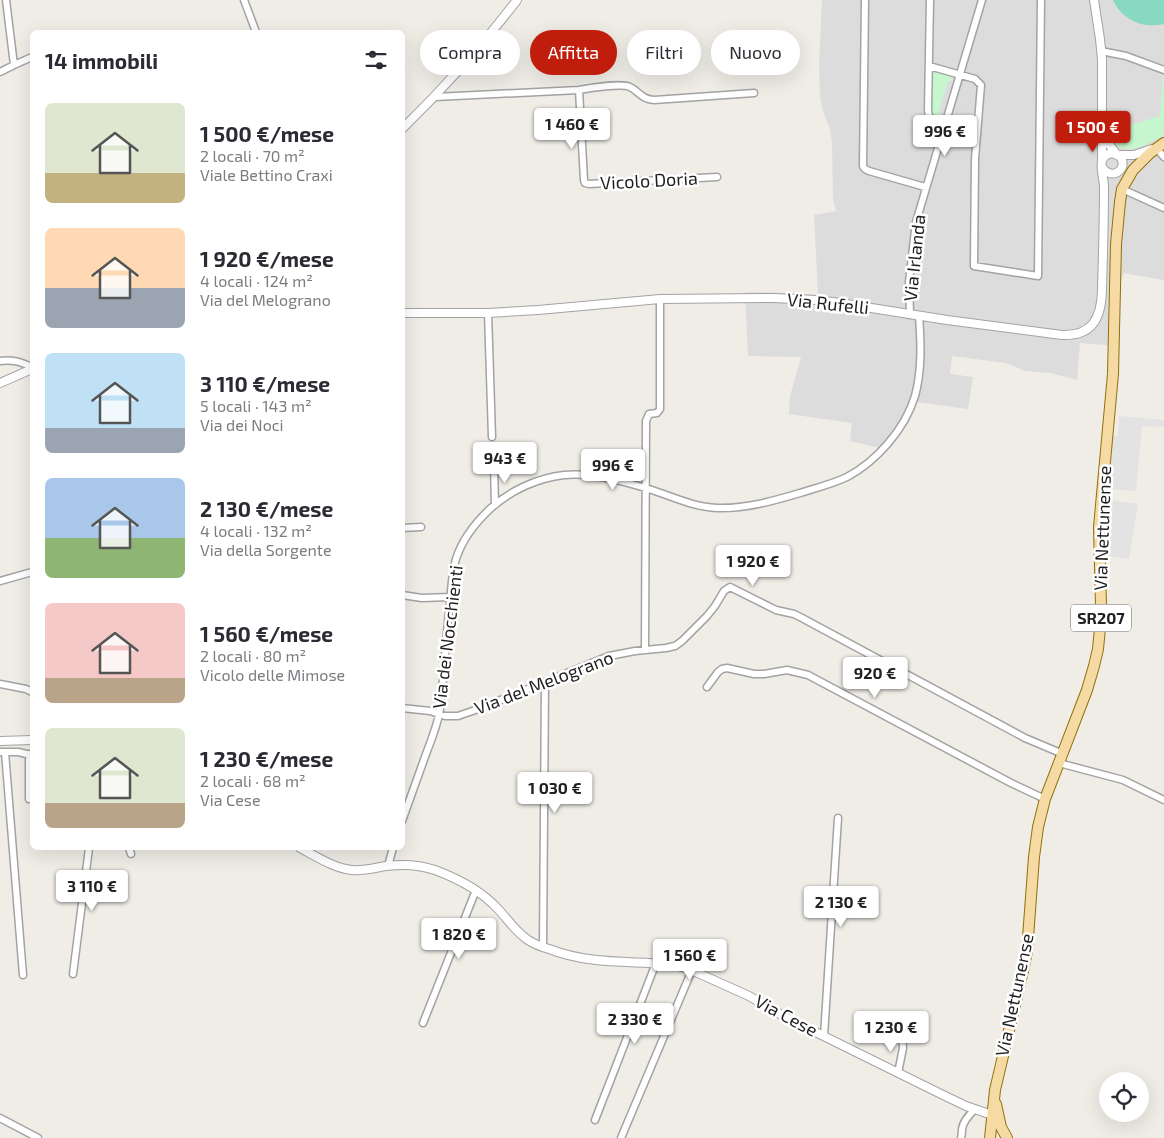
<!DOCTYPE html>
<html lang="it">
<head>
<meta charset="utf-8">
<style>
	:root { --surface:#fff; --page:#f2f2f3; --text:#2b2b33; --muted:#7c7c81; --accent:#c11d0d }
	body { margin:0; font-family:"Exo 2",sans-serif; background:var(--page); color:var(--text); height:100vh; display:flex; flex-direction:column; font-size:19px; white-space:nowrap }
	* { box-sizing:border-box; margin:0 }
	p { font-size:16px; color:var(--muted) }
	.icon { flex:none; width:28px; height:28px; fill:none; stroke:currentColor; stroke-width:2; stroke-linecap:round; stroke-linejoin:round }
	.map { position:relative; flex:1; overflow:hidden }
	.sheet { position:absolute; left:30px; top:30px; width:375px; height:820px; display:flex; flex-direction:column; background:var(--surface); border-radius:8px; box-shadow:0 5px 20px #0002 }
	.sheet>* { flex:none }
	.banner { position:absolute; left:420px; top:30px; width:475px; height:45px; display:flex; gap:10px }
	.buttons { position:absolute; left:1099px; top:1072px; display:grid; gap:10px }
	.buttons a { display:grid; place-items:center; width:50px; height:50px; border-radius:50%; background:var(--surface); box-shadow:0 5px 20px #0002; font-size:25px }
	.price { position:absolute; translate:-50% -42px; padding:0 11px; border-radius:5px; background:#fff; color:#222; font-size:16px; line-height:32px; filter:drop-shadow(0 1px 2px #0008) }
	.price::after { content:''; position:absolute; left:50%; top:30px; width:15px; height:11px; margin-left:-8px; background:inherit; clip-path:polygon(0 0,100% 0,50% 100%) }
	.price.active { background:var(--accent); color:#fff }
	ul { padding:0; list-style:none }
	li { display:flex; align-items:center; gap:15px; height:125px; padding:0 15px }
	li span { display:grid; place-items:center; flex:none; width:140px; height:100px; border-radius:8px; color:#555 }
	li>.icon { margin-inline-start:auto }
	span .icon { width:60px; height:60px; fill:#fffc; stroke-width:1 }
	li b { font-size:21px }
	h2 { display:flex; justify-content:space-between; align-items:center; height:60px; padding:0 15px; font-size:21px }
	.chip { padding:0 18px; border-radius:22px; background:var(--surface); box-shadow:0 5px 20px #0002; font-size:18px; line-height:45px }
	.chip.active { background:var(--accent); color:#fff }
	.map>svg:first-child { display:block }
	.residential { fill:#dddcdc }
	.park { fill:#c6f6ce }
	.pitch { fill:#89d9c1 }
	.parking { fill:#e3e3e3 }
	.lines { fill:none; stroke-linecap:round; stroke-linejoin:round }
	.minor-casing { stroke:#a3a3a3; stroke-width:9 }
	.tertiary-casing { stroke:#a3a3a3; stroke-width:10 }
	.primary-casing { stroke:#90700a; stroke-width:12 }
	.minor { stroke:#fff; stroke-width:6 }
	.tertiary { stroke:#fff; stroke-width:8 }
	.primary { stroke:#f6daa4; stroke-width:10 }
	.labels { text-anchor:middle; stroke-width:5; stroke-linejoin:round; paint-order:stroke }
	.shield { fill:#fff; stroke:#626262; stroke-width:1 }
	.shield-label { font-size:16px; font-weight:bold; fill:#1f1f1f }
	.street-label { font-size:18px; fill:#1f1f1f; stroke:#fff }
</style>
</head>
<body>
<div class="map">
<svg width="1164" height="1138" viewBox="0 0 1164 1138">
	<rect width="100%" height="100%" fill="#efede6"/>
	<path class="residential" d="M822,0h342v280l-40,-7 -3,8 -2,65 -39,-3 -3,37 -26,-7 -26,-2 -19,-8 -54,-7 -2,18 23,3 -5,32 -51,-7 -8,17 -12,19 -9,12 -38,-9 2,-18 -63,-9 1,-18 11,-39 -53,-1 -3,-64 50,1 23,2 -4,-80 22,-4 -3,-12 -1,-55 -2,-16 -6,-13 -4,-18 -1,-33z"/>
	<path class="park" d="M936,71l16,4 -1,6h-3l-9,30 2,4 -1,4 -6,-3 -4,-6 2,-35 1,-3z
		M1163,75l1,1v59c-14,7 -33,21 -48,10 -12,-10 -10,-19 -10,-33l14,16 40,-12z"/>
	<path class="pitch" d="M1113,0h51v24c-21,5 -42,-4 -51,-24z"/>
	<path class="parking" d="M1119,416l45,4v7l-22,-1 -6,65 -29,-2 5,-53h6z
		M1110,500l28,4 -9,55 -27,-4z"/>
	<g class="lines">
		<defs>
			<path id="minor" d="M6,0l8,65 18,-8
				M244,0l12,32
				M865,0l-2,166 2,3 4,2 56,16
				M930,0l-2,110 1,6 2,3 46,14
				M1101,51l25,5 38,14
				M929,66l46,13 6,6 -6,74 -1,107 64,10 3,-276
				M0,72l14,-7
				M579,90c11,-2 43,-7 51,-3 10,5 11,12 24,13l100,-7
				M435,97l144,-7 5,90 1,3 4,1 128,-7
				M1156,148l8,9
				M1122,189l42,19
				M488,313l4,124
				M910,315l-1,-33 7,-60 66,-222
				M0,361c12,-2 21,1 32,6
				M494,464l1,41
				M402,528l19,-1
				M0,581l32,-9
				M402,595l20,3 28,-1
				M645,649l1,-228 3,-7 8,-1 3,-4v-110
				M0,684l26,5 6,3
				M707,687l11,-15 4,-3 5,-1 27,6h10l23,-4 21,5 203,108 34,16
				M402,708l28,3 15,5h13l23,-8 128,-52 26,-5 31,-3 9,-2 7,-5 25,-25 8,-10 9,-15 6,-4 46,23 18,4 8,4 223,120 38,16
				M0,752h18l13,3
				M5,752l18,223
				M29,754v45
				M1059,763l64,17 41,20
				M402,821c8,-22 16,-45 24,-67 5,-13 10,-26 13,-39 2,-11 2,-24 4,-35 2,-26 4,-51 7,-76 1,-15 2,-31 6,-45 6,-19 21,-38 35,-51 20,-18 47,-30 73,-33 28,-3 62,7 88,15 21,7 42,17 65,18 28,1 56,-7 83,-15 16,-5 32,-9 47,-16 30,-16 58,-48 68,-81 7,-26 6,-53 4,-80
				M129,848l2,6
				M388,866l5,-18
				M543,947l2,-265
				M73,974l16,-126
				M423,1023l53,-133
				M824,1036l14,-218
				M898,1073l5,-25 -1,-13
				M0,1118l38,20
				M595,1120l61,-157
				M621,1138l71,-168
				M961,1138c1,-3 1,-6 1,-9 1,-8 8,-15 13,-20"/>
			<path id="tertiary" d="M1094,0l6,39 2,20v101
				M402,129c42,-41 80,-83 115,-129
				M1104,133l4,10 9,12
				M1117,155h17l18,-6
				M402,313h86l50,-3 122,-11 113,-1 43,2 24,3 107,17 115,15c30,1 39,-16 40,-44 1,-35 2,-69 2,-104 0,-7 -4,-20 -2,-26 3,-9 14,-10 19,-3 7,12 -10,23 -19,9
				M0,383l32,-14
				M0,741l32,-1
				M300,848c16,8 33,20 52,22 11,1 22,-2 34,-4 16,-2 34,-1 49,4 24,9 47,21 64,40 9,10 17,22 29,30 6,4 14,7 21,9 39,15 75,12 116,15l9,1 15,4 60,27 36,21 156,77 25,12 26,9"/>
			<path id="primary" d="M996,1104l5,23 6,11
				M990,1138l5,-48 28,-119 4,-20 7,-94 4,-30 7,-28 42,-109 7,-24 4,-17 2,-21 1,-23 -2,-78 14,-153 3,-130 4,-42 2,-13 11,-19 17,-17 14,-10"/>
		</defs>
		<use href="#minor" class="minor-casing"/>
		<use href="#tertiary" class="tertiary-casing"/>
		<use href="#primary" class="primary-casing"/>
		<use href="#minor" class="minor"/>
		<use href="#tertiary" class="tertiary"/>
		<use href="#primary" class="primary"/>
	</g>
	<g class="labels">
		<rect class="shield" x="1071" y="604.5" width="60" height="27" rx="4"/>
		<g class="shield-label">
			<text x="1101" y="624">SR207</text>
		</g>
		<g class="street-label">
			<text transform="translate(649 181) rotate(-3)" y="6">Vicolo Doria</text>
			<text transform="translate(915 258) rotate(-84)" y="6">Via Irlanda</text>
			<text transform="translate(828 304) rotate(6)" y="6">Via Rufelli</text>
			<text transform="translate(1103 528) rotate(-88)" y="6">Via Nettunense</text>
			<text transform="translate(448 637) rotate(-83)" y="6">Via dei Nocchienti</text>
			<text transform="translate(544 683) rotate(-21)" y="6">Via del Melograno</text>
			<text transform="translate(1015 995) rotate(-78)" y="6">Via Nettunense</text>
			<text transform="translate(786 1016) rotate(28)" y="6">Via Cese</text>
		</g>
	</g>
</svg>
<div class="buttons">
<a><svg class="icon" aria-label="locate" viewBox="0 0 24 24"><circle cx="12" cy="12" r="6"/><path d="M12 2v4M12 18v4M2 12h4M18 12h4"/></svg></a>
</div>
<b class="price" style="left:572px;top:150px">1 460 €</b>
<b class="price active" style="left:1093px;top:153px">1 500 €</b>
<b class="price" style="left:945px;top:157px">996 €</b>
<b class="price" style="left:505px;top:484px">943 €</b>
<b class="price" style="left:613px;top:491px">996 €</b>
<b class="price" style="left:753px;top:587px">1 920 €</b>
<b class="price" style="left:875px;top:699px">920 €</b>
<b class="price" style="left:555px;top:814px">1 030 €</b>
<b class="price" style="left:92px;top:912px">3 110 €</b>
<b class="price" style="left:841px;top:928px">2 130 €</b>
<b class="price" style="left:459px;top:960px">1 820 €</b>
<b class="price" style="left:690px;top:981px">1 560 €</b>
<b class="price" style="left:635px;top:1045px">2 330 €</b>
<b class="price" style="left:891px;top:1053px">1 230 €</b>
<div class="banner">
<a class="chip">Compra</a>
<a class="chip active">Affitta</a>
<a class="chip">Filtri</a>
<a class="chip">Nuovo</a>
</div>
<section class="sheet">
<h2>14 immobili<svg class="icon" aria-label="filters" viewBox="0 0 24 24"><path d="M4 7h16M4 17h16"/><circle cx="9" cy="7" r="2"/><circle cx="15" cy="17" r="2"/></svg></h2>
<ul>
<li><span style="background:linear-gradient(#dfe7d0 70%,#c2b280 0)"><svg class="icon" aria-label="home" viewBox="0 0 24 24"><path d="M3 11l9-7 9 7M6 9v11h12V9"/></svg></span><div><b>1 500 €/mese</b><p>2 locali · 70 m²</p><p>Viale Bettino Craxi</p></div></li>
<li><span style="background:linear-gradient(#ffd9b3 60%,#9aa5b1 0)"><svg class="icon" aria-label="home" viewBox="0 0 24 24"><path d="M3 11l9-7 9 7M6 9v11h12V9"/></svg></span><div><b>1 920 €/mese</b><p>4 locali · 124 m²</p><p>Via del Melograno</p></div></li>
<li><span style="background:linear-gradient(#bfe0f5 75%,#9aa5b1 0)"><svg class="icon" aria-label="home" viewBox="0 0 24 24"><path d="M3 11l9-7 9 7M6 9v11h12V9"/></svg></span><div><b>3 110 €/mese</b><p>5 locali · 143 m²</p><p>Via dei Noci</p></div></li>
<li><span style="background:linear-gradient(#a9c7e8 60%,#8fb573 0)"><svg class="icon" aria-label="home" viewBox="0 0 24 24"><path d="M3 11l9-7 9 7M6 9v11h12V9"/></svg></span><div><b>2 130 €/mese</b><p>4 locali · 132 m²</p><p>Via della Sorgente</p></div></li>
<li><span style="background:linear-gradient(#f6c9c9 75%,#b9a48a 0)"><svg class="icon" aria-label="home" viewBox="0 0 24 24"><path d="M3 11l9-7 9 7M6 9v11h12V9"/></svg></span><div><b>1 560 €/mese</b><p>2 locali · 80 m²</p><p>Vicolo delle Mimose</p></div></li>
<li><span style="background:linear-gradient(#dfe7d0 75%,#b9a48a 0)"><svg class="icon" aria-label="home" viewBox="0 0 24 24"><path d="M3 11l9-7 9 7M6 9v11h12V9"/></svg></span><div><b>1 230 €/mese</b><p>2 locali · 68 m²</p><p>Via Cese</p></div></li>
</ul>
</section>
</div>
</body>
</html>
